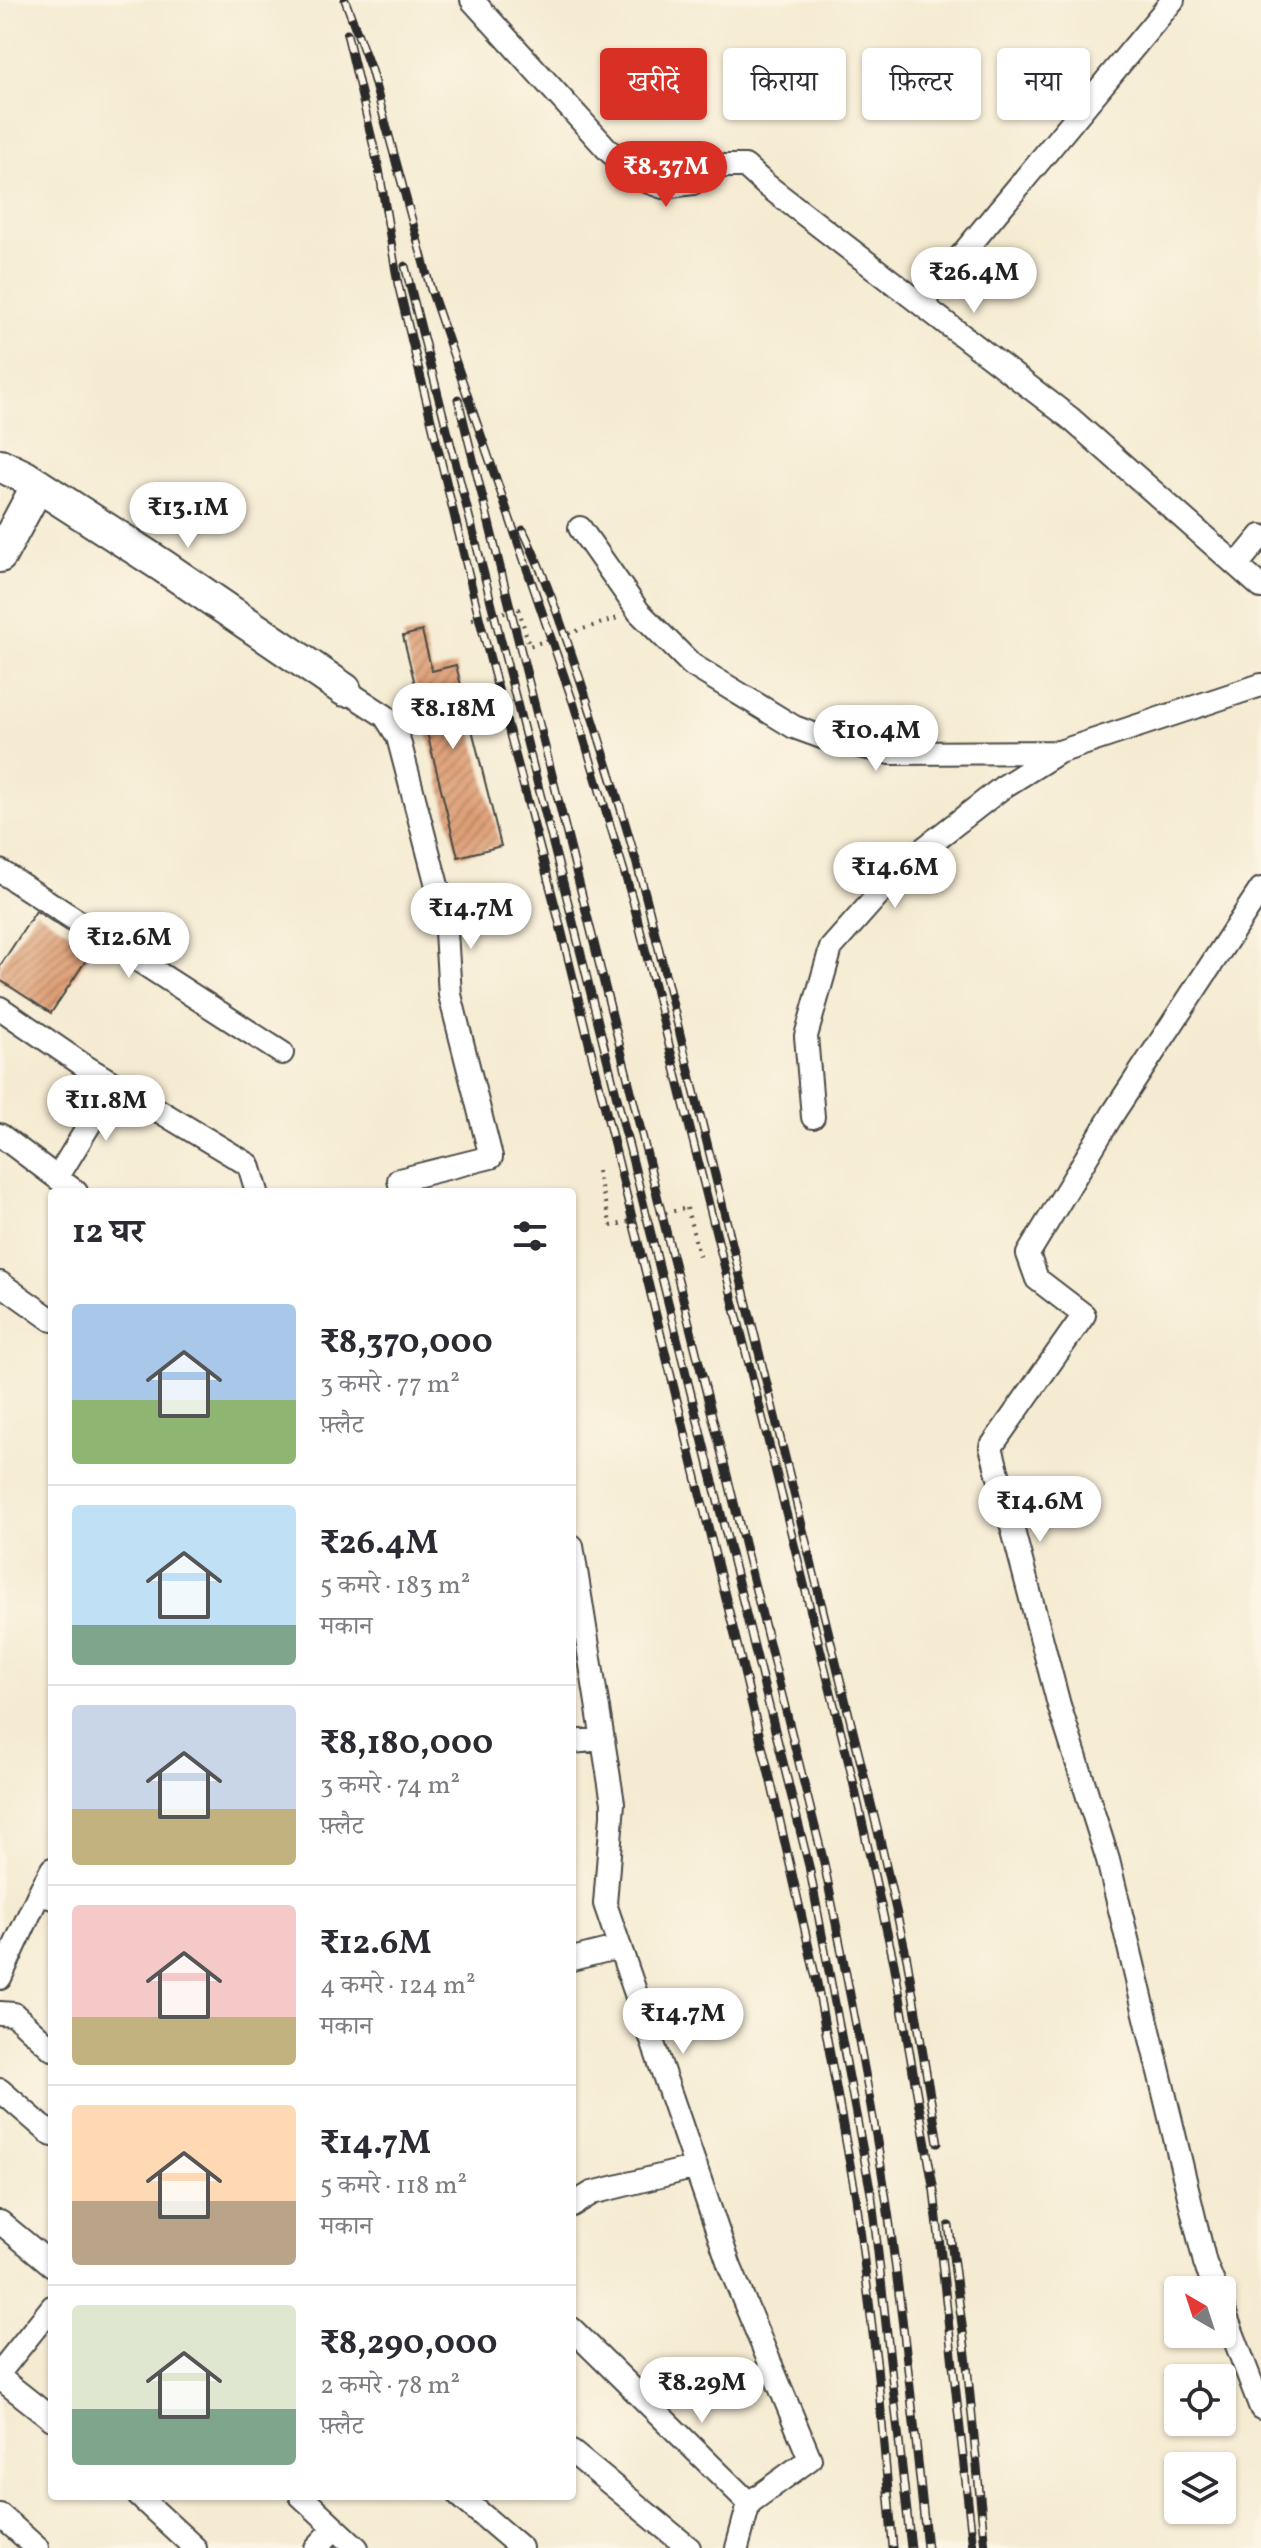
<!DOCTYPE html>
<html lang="hi">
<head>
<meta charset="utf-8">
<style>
	:root { --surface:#fff; --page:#f2f2f3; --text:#2b2b33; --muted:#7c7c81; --line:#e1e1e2; --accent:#d93025 }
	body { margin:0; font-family:Vollkorn,"Noto Serif Devanagari",serif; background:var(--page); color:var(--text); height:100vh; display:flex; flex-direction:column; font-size:30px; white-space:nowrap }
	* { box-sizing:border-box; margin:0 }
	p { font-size:26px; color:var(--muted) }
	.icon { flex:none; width:44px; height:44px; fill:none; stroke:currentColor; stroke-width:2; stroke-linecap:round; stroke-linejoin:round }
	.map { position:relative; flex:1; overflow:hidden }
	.drawer { position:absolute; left:48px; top:1188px; width:528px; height:1312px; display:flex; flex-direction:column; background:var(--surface); border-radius:8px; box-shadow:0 2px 6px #0004 }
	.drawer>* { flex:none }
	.top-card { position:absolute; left:600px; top:48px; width:540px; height:72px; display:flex; gap:16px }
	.needle { width:52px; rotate:321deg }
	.tools { position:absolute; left:1164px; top:2276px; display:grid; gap:16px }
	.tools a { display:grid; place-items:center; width:72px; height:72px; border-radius:8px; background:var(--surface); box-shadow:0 2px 6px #0004; font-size:40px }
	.price { position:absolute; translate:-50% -68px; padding:0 18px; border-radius:28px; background:#fff; color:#222; font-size:26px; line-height:52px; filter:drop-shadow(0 2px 4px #0008) }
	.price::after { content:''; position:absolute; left:50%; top:48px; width:24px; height:18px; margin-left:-12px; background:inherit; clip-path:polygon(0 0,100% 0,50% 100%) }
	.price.on { background:var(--accent); color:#fff }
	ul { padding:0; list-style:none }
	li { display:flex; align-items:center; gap:24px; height:200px; padding:0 24px }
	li+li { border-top:2px solid var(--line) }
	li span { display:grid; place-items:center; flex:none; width:224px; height:160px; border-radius:8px; color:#555 }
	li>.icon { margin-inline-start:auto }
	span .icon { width:96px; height:96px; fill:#fffc; stroke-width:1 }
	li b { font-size:34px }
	h2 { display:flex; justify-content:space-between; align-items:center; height:96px; padding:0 24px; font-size:34px }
	.pill { padding:0 28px; border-radius:8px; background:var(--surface); box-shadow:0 2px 6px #0004; font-size:28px; line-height:72px }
	.pill.on { background:var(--accent); color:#fff }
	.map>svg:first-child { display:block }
	.building { fill:url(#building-hatch) }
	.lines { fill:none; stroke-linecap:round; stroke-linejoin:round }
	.street-casing { stroke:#494844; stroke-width:26 }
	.secondary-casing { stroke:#494844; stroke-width:36 }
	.path { stroke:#494844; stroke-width:4; stroke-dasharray:2 6; stroke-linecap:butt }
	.street { stroke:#fff; stroke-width:22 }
	.secondary { stroke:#fff; stroke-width:32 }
	.rail-casing { stroke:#2b2b2b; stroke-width:9 }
	.rail { stroke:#fcf5e5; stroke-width:6; stroke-dasharray:18; stroke-linecap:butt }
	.path-bridge { stroke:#494844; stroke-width:4; stroke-dasharray:2 6; stroke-linecap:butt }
</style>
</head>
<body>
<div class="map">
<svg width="1261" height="2548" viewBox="0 0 1261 2548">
	<defs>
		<pattern id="building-hatch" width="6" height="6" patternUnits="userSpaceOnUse" patternTransform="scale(2)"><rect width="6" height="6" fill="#dc9a6f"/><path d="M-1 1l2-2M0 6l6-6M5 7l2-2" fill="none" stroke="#b37e5b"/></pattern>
	</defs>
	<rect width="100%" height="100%" fill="#fcf5e5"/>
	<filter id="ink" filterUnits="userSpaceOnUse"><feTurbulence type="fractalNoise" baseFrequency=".0125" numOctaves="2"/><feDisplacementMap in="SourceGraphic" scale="16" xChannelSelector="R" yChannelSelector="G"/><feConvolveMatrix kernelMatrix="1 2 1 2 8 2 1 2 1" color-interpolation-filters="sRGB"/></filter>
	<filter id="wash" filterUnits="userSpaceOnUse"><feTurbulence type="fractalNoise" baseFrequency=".006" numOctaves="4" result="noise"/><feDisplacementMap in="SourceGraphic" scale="32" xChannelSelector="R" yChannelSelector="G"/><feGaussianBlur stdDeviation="1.8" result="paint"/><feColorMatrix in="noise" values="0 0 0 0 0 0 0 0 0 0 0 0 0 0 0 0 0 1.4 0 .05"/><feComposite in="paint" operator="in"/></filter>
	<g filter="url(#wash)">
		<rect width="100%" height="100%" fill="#f5ebd2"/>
		<g id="blocks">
			<path class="building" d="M422,631l10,40 24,-6 45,181 -43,11 -55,-221z
				M36,911l58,37 -43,65 -51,-33v-14z"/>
		</g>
	</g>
	<g filter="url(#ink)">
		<use href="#blocks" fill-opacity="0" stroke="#494844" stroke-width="2"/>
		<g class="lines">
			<defs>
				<path id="street" d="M472,0l136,150 32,29 23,8 30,-4 28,-17h24l20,18 156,120
					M1173,0l-252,304 149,114 191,169
					M580,528l59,84 53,53 102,62 33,12 64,14 168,-1 202,-67
					M1237,565l24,-29
					M345,690l40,26 13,21 47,179 5,79 41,162 -92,23 3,12
					M0,871l282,182
					M0,1008l86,59 163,98 8,27
					M813,1117l-7,-81 25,-88 77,-87 95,-74 56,-35
					M0,1135l76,57
					M57,1178l57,-94
					M0,1283l52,37
					M572,1546l41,257 -8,101 125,363 80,192 -61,44
					M572,1742l30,-3
					M41,1889l11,-20
					M572,1959l48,-12
					M0,1978l41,-89 11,9
					M0,2013l14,1 38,35
					M0,2090l52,45
					M572,2205l20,-12 104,-26
					M0,2222l52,43
					M1216,2290l-11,-27 -97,-403 -49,-155 -68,-258 93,-132 -47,-36 -9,-25 86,-142 147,-223
					M1222,2306l39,102
					M572,2329l177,174 -12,45
					M0,2372l52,-65
					M0,2378l52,41
					M572,2452l117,96
					M139,2496l56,52
					M301,2496l56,52
					M460,2496l61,52
					M0,2515l37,33
					M316,2548l19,-20"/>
				<path id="secondary" d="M0,465l25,12 138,89 182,124
					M0,556l38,-71"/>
			</defs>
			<use href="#street" class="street-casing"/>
			<use href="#secondary" class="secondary-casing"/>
			<path class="path" d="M472,619l47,-10 10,37 89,-28
				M597,1171l14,55
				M687,1208l13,52"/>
			<use href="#street" class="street"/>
			<use href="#secondary" class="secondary"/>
			<defs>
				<path id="rail" d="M345,0l26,70 60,220 143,415 59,196 217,867 44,195 40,228 39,357
					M347,34l32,135 19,115 81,333 79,300 213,865 46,201 39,214 21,169 16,182
					M405,266l167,652 237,948 63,333 39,349
					M458,399l366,1464c22,111 45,222 62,335 17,116 29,233 41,350
					M523,530c24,50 41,102 59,155 23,71 45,141 64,212l236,951 25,111 31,184
					M949,2226l17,129 19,193"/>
			</defs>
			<use href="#rail" class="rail-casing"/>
			<use href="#rail" class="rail"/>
			<path class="path-bridge" d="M611,1226l76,-18"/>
		</g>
	</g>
</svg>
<div class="tools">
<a><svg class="needle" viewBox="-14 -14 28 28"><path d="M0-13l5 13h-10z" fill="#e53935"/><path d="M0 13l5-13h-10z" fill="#7c7c81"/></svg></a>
<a><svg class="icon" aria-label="locate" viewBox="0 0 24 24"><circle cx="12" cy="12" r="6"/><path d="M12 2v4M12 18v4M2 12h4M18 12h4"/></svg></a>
<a><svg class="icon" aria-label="layers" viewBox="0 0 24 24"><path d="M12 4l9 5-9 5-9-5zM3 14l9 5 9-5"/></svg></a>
</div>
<b class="price on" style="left:666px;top:209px">₹8.37M</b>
<b class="price" style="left:974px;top:315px">₹26.4M</b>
<b class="price" style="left:188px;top:550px">₹13.1M</b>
<b class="price" style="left:453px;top:751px">₹8.18M</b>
<b class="price" style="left:876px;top:773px">₹10.4M</b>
<b class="price" style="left:895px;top:910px">₹14.6M</b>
<b class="price" style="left:471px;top:951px">₹14.7M</b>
<b class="price" style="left:129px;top:980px">₹12.6M</b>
<b class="price" style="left:106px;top:1143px">₹11.8M</b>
<b class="price" style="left:1040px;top:1544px">₹14.6M</b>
<b class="price" style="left:683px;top:2056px">₹14.7M</b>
<b class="price" style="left:702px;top:2425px">₹8.29M</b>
<div class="top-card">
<a class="pill on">खरीदें</a>
<a class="pill">किराया</a>
<a class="pill">फ़िल्टर</a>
<a class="pill">नया</a>
</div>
<section class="drawer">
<h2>12 घर<svg class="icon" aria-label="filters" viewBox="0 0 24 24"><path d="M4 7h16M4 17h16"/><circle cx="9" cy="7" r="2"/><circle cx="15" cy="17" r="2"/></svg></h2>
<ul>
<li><span style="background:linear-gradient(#a9c7e8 60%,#8fb573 0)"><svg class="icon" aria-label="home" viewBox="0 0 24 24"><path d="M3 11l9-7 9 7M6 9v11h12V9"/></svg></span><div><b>₹8,370,000</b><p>3 कमरे · 77 m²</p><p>फ़्लैट</p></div></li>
<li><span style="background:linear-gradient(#bfe0f5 75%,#7fa58c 0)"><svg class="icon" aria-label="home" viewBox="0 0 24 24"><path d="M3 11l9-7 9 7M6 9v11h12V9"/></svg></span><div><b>₹26.4M</b><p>5 कमरे · 183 m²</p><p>मकान</p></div></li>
<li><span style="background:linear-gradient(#c9d6e8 65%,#c2b280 0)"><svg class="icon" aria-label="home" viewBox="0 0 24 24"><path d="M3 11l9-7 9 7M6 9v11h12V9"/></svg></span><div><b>₹8,180,000</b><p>3 कमरे · 74 m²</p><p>फ़्लैट</p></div></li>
<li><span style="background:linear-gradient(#f6c9c9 70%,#c2b280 0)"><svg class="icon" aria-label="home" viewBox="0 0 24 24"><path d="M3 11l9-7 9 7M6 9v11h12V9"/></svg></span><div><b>₹12.6M</b><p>4 कमरे · 124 m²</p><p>मकान</p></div></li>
<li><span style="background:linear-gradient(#ffd9b3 60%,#b9a48a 0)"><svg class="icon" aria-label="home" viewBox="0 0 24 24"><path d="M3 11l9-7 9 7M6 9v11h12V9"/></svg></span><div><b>₹14.7M</b><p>5 कमरे · 118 m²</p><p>मकान</p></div></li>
<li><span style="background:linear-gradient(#dfe7d0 65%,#7fa58c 0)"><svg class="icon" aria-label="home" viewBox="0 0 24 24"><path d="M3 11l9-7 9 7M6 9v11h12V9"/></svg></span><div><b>₹8,290,000</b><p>2 कमरे · 78 m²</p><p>फ़्लैट</p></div></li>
</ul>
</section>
</div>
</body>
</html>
